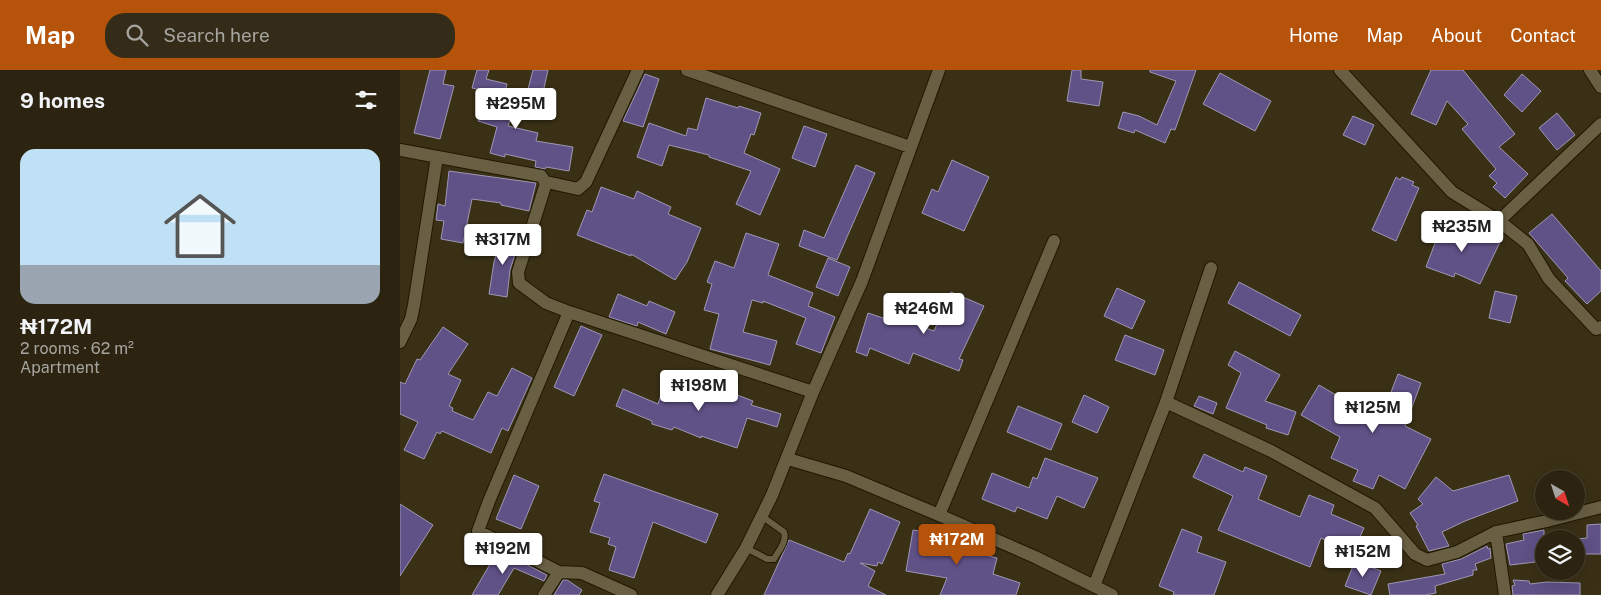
<!DOCTYPE html>
<html lang="en">
<head>
<meta charset="utf-8">
<style>
	:root { --surface:#2c2410; --page:#342c19; --text:#f1f3f6; --muted:#a6a49f; --line:#484130; --accent:#b45309 }
	body { margin:0; font-family:"Public Sans",sans-serif; background:var(--page); color:var(--text); height:100vh; display:flex; flex-direction:column; font-size:19px; white-space:nowrap }
	* { box-sizing:border-box; margin:0 }
	p { font-size:16px; color:var(--muted) }
	.icon { flex:none; width:28px; height:28px; fill:none; stroke:currentColor; stroke-width:2; stroke-linecap:round; stroke-linejoin:round }
	.map { position:relative; flex:1; overflow:hidden }
	.sheet { display:flex; flex-direction:column; background:var(--surface); width:400px }
	.sheet>* { flex:none }
	.needle { width:32px; rotate:141deg }
	.fabs { position:absolute; left:1135px; top:400px; display:grid; gap:10px }
	.fabs a { display:grid; place-items:center; width:50px; height:50px; border-radius:50%; background:var(--surface); box-shadow:0 5px 20px #0002,0 0 0 1px var(--line); font-size:25px }
	.price { position:absolute; translate:-50% -42px; padding:0 11px; border-radius:5px; background:#fff; color:#222; font-size:16px; line-height:32px; filter:drop-shadow(0 1px 2px #0008) }
	.price::after { content:''; position:absolute; left:50%; top:30px; width:15px; height:11px; margin-left:-8px; background:inherit; clip-path:polygon(0 0,100% 0,50% 100%) }
	.price.current { background:var(--accent); color:#fff }
	ul { padding:0; list-style:none }
	li { display:grid; align-content:center; gap:10px; height:265px; padding:0 20px }
	li span { display:grid; place-items:center; height:155px; border-radius:15px; color:#555 }
	li>.icon { margin-inline-start:auto }
	span .icon { width:90px; height:90px; fill:#fffc; stroke-width:1 }
	li b { font-size:21px }
	h2 { display:flex; justify-content:space-between; align-items:center; height:60px; padding:0 20px; font-size:21px }
	header { display:flex; align-items:center; gap:30px; box-sizing:border-box; height:70px; padding:0 25px; background:var(--accent); color:#fff }
	header strong { font-size:24px }
	nav { display:flex; gap:28px; margin-inline-start:auto; font-size:18px }
	.search { width:350px; height:45px; background:var(--page); display:flex; align-items:center; gap:12px; box-sizing:border-box; padding:0 18px; border-radius:20px; color:var(--muted); font-size:19px }
	main { display:flex; flex:1; min-height:0 }
	.map>svg:first-child { display:block }
	.building { fill:#605186; stroke:#9e98b5 }
	.lines { fill:none; stroke-linecap:round; stroke-linejoin:round }
	.service-casing { stroke:#211800; stroke-width:8 }
	.minor-casing { stroke:#211800; stroke-width:14 }
	.service { stroke:#695f43; stroke-width:6 }
	.minor { stroke:#695f43; stroke-width:12 }
</style>
</head>
<body>
<header>
<strong>Map</strong>
<div class="search"><svg class="icon" aria-label="search" viewBox="0 0 24 24"><circle cx="10" cy="10" r="6"/><path d="M15 15l6 6"/></svg>Search here</div>
<nav><a>Home</a><a>Map</a><a>About</a><a>Contact</a></nav>
</header>
<main>
<section class="sheet">
<h2>9 homes<svg class="icon" aria-label="filters" viewBox="0 0 24 24"><path d="M4 7h16M4 17h16"/><circle cx="9" cy="7" r="2"/><circle cx="15" cy="17" r="2"/></svg></h2>
<ul>
<li><span style="background:linear-gradient(#bfe0f5 75%,#9aa5b1 0)"><svg class="icon" aria-label="home" viewBox="0 0 24 24"><path d="M3 11l9-7 9 7M6 9v11h12V9"/></svg></span><div><b>₦172M</b><p>2 rooms · 62 m²</p><p>Apartment</p></div></li>
</ul>
</section>
<div class="map">
<svg width="1201" height="525" viewBox="0 0 1201 525">
	<rect width="100%" height="100%" fill="#3a3016"/>
	<path class="building" d="M30,0h16l-3,14 11,2 -14,53 -26,-6z
		M77,0h12l-3,9 21,5 -4,16 12,4 -7,22 30,7 -2,8 37,6 -4,24 -23,-4 -1,2 -10,-2 1,-6 -31,-7v3l-15,-4 7,-26 -19,-6 9,-30 -15,-3z
		M133,0h15l-6,27 -15,-4z
		M672,0h9v9l22,3 -4,24 -32,-5z
		M750,0h46l-21,60 -4,-1 -6,14 -30,-13 -1,3 -16,-5 5,-16 16,4 18,9 19,-44 -26,-9z
		M1031,0h32l52,64 -16,13 29,27 -23,24 -12,-11 4,-4 -8,-7 7,-7 -34,-40 6,-5 -21,-23 -11,24 -25,-11z
		M820,3l51,28 -16,30 -52,-27z
		M245,4l14,5 -16,48 -20,-6z
		M1122,4l19,17 -19,21 -18,-17z
		M306,28l32,10 1,-2 22,7 -7,22 -3,-1 -7,19 36,16 -20,46 -24,-11 15,-33 -42,-14v-2l-40,-10 -7,21 -25,-9 12,-34 37,13 2,-8 9,2z
		M1157,43l18,22 -18,15 -18,-22z
		M953,46l21,9 -9,20 -22,-10z
		M404,56l23,8 -12,33 -23,-9z
		M552,90l37,17 -25,54 -42,-18 10,-24 6,3z
		M456,95l19,8 -38,87 -38,-14 5,-16 20,8z
		M49,101l87,12 -7,28 -28,-6v-2l-29,-4 -9,44 -22,-4 3,-18 -8,-1 2,-16 7,2z
		M996,107l4,3 2,-3 12,5 -2,3 7,3 -23,53 -24,-11z
		M201,117l33,12 3,-8 34,16 -3,7 33,14 -14,34 -12,18 -44,-26v2l-54,-21 10,-25 5,2z
		M1152,144l49,57v20l-14,13 -22,-23 3,-3 -39,-45z
		M1043,152l34,12 1,-2 22,10 -20,42 -25,-11 -1,4 -28,-10z
		M346,163l33,11 -11,31 45,18 -5,13 27,11 -14,36 -25,-9 10,-26 -43,-17v2l-11,-3 -9,32 34,9 -7,24 -60,-16 9,-35 -15,-4 8,-26 -5,-2 8,-21 19,7z
		M102,164l18,5 -10,31 -3,27 -18,-3 5,-32z
		M428,188l22,9 -12,29 -22,-9z
		M839,212l62,33 -11,21 -62,-33z
		M717,218l28,13 -13,28 -28,-13z
		M1095,221l22,5 -7,27 -21,-5z
		M551,222l33,14 -25,53 4,1 -4,11 -46,-18 -4,11 -39,-16 -3,8 -11,-4 12,-39 30,10 2,-4 34,12z
		M218,224l29,12 2,-5 26,11 -9,22 -28,-12 -1,4 -28,-9z
		M181,256l21,9 -28,61 -20,-9z
		M43,257l25,17 -20,30 13,6 -12,26 4,2 -1,3 21,9 15,-28 9,4 15,-28 20,10 -24,53 -6,-3 -11,25 -49,-22 -2,3 -3,-2 -13,27 -20,-9 14,-28 -18,-8v-32l5,2 12,-25 3,1z
		M725,265l39,15 -9,25 -40,-15z
		M835,281l45,24 -15,26 31,11 -8,23 -22,-7 1,-3 -41,-17 15,-35 -13,-8z
		M998,304l23,9 -16,43 26,13 -26,50 -26,-14 -6,14 -20,-8 5,-11 -27,-12 9,-21 -39,-22 18,-30 22,13 -1,3 41,17z
		M266,310l29,9 2,-7 29,11 1,-2 26,10 -2,4 30,9 -4,13 -30,-9 -10,30 -36,-12v2l-27,-11 -2,3 -20,-6v-3l-36,-15 7,-17 35,15z
		M684,325l25,12 -12,26 -25,-11z
		M799,326l18,7 -4,11 -19,-8z
		M618,336l44,18 -11,26 -44,-18z
		M804,384l39,18 2,-5 22,9 -9,23 42,18 9,-22 25,10 -3,9 33,14 -11,24 -32,-14 -11,29 -92,-37 15,-34 -40,-19z
		M645,388l53,20 -14,30 -27,-12 -10,23 -30,-12 -2,5 -33,-13 10,-26 37,15 4,-11 4,2z
		M204,404l114,40 -12,29 -53,-21 -19,56 -25,-8 7,-23 -8,-3 2,-6 -20,-6 10,-29 -6,-2z
		M114,405l25,11 -18,43 -25,-10z
		M1109,405l9,26 -53,20 -23,11 7,14 -20,5 -13,-25 2,-1 -8,-12 13,-9 -5,-5 18,-22 17,14z
		M0,434l33,21 -33,51z
		M470,439l30,13 -18,42 -4,-2 -1,4 -17,-3 15,8 -7,15 18,9h-122l25,-55 55,22 4,-9 2,1z
		M1201,454v30h-25v-15l11,-1v-13z
		M782,459l20,8 -5,15 29,10 -12,33h-41l1,-3 -15,-6z
		M513,460l54,9 -1,11 31,8 -4,16 27,9 -4,12h-76l7,-17 -41,-7z
		M1144,460v31l-34,4 -4,-21 18,-4 -1,-6z
		M1087,476l1,3 2,-1 1,10 -16,6 2,6h-4v5l-38,11 1,7 -11,2h-35l-2,-11 57,-10 -3,-10 19,-5z
		M100,481l47,24 -3,6 -30,-13 -16,27h-26l21,-36 3,2z
		M955,491l26,10 -10,24 -26,-9z
		M163,510h4l15,10 -3,5h-25z
		M1113,510l16,1 1,3 17,-2 33,1v12h-67l-1,-9 3,-1z"/>
	<g class="lines">
		<defs>
			<path id="service" d="M346,478l21,11h7c5,-9 13,-17 10,-27l-21,-15"/>
			<path id="minor" d="M287,0l223,77
				M940,0l112,122 47,29 102,-97
				M1190,0l11,17
				M0,80l141,26 5,7 -28,89 1,11 27,20 23,9 244,80
				M146,113h5l27,6 8,-7 52,-112
				M1099,151l29,23 21,35 47,50 5,-2
				M0,272l11,-23 3,-14 23,-148
				M766,332l45,-134
				M388,389l58,17 93,39 96,42 77,38
				M539,445l115,-274
				M1096,462l9,63
				M159,502l-81,-41 11,-30 80,-189
				M694,516l72,-184 105,49 104,57 40,46 12,6 30,-8 39,-20 51,-11 54,-14
				M144,525l15,-23 23,1 49,22
				M317,525l29,-47 26,-53 41,-103 49,-111 77,-211"/>
		</defs>
		<use href="#service" class="service-casing"/>
		<use href="#minor" class="minor-casing"/>
		<use href="#service" class="service"/>
		<use href="#minor" class="minor"/>
	</g>
</svg>
<div class="fabs">
<a><svg class="needle" viewBox="-14 -14 28 28"><path d="M0-13l5 13h-10z" fill="#e53935"/><path d="M0 13l5-13h-10z" fill="#a6a49f"/></svg></a>
<a><svg class="icon" aria-label="layers" viewBox="0 0 24 24"><path d="M12 4l9 5-9 5-9-5zM3 14l9 5 9-5"/></svg></a>
</div>
<b class="price" style="left:116px;top:60px">₦295M</b>
<b class="price" style="left:1062px;top:183px">₦235M</b>
<b class="price" style="left:103px;top:196px">₦317M</b>
<b class="price" style="left:524px;top:265px">₦246M</b>
<b class="price" style="left:299px;top:342px">₦198M</b>
<b class="price" style="left:973px;top:364px">₦125M</b>
<b class="price current" style="left:557px;top:496px">₦172M</b>
<b class="price" style="left:103px;top:505px">₦192M</b>
<b class="price" style="left:963px;top:508px">₦152M</b>
</div>
</main>
</body>
</html>
